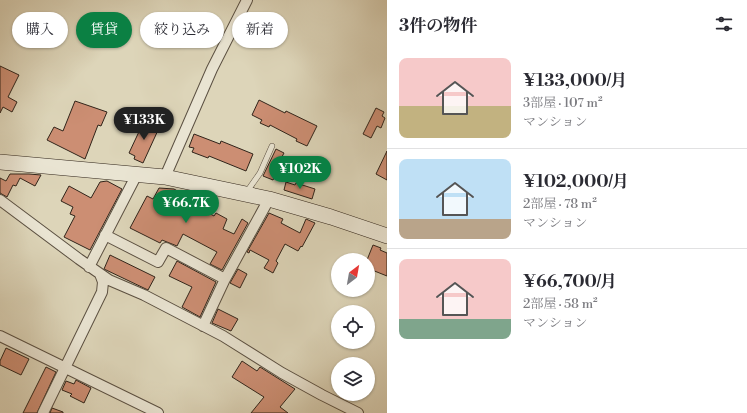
<!DOCTYPE html>
<html lang="ja">
<head>
<meta charset="utf-8">
<style>
	:root { --surface:#fff; --page:#f7f7f7; --text:#2b2b33; --muted:#7c7c81; --line:#e1e1e2; --accent:#0b8043 }
	body { margin:0; font-family:"Libre Bodoni","Noto Serif JP",serif; background:var(--page); color:var(--text); height:100vh; display:flex; flex-direction:column; font-size:15px; white-space:nowrap }
	* { box-sizing:border-box; margin:0 }
	p { font-size:13px; color:var(--muted) }
	.icon { flex:none; width:22px; height:22px; fill:none; stroke:currentColor; stroke-width:2; stroke-linecap:round; stroke-linejoin:round }
	.map { position:relative; flex:1; overflow:hidden }
	.details { display:flex; flex-direction:column; background:var(--surface); width:360px }
	.details>* { flex:none }
	.hud { position:absolute; left:12px; top:12px; width:315px; height:36px; display:flex; gap:8px }
	.needle { width:26px; rotate:31deg }
	.buttons { position:absolute; left:331px; top:253px; display:grid; gap:8px }
	.buttons a { display:grid; place-items:center; width:44px; height:44px; border-radius:50%; background:var(--surface); box-shadow:0 1px 3px #0004; font-size:20px }
	.price { position:absolute; translate:-50% -34px; padding:0 9px; border-radius:14px; background:var(--accent); color:#fff; font-size:13px; line-height:26px; filter:drop-shadow(0 1px 2px #0008) }
	.price::after { content:''; position:absolute; left:50%; top:24px; width:12px; height:9px; margin-left:-6px; background:inherit; clip-path:polygon(0 0,100% 0,50% 100%) }
	.price.current { background:#222; color:#fff }
	ul { padding:0; list-style:none }
	li { display:flex; align-items:center; gap:12px; height:100px; padding:0 12px }
	li+li { border-top:1px solid var(--line) }
	li span { display:grid; place-items:center; flex:none; width:112px; height:80px; border-radius:8px; color:#555 }
	li>.icon { margin-inline-start:auto }
	span .icon { width:48px; height:48px; fill:#fffc; stroke-width:1 }
	li b { font-size:17px }
	h2 { display:flex; justify-content:space-between; align-items:center; height:48px; padding:0 12px; font-size:17px }
	.chip { padding:0 14px; border-radius:18px; background:var(--surface); box-shadow:0 1px 3px #0004; font-size:14px; line-height:36px }
	.chip.current { background:var(--accent); color:#fff }
	main { display:flex; flex:1; min-height:0 }
	.map>svg:first-child { display:block }
	.building { fill:#cc8e73; stroke:#30241a }
	.lines { fill:none; stroke-linecap:round; stroke-linejoin:round }
	.lane-casing { stroke:#5b5042; stroke-width:6 }
	.street-casing { stroke:#5b5042; stroke-width:12 }
	.secondary-casing { stroke:#30241a; stroke-width:16 }
	.lane { stroke:#e9e4d2; stroke-width:5 }
	.street { stroke:#e9e4d2; stroke-width:10 }
	.secondary { stroke:#e9e4d2; stroke-width:15 }
</style>
</head>
<body>
<main>
<div class="map">
<svg width="387" height="413" viewBox="0 0 387 413">
	<rect width="100%" height="100%" fill="#ddd5b9"/>
	<filter id="stains"><feTurbulence type="fractalNoise" baseFrequency=".005" numOctaves="4"/><feColorMatrix values="0 0 0 0 .2 0 0 0 0 .09 0 0 0 0 .02 0 0 0 .5 -.17"/></filter>
	<radialGradient id="worn" r=".72"><stop offset=".6" stop-color="#630" stop-opacity="0"/><stop offset="1" stop-color="#630" stop-opacity=".3"/></radialGradient>
	<path class="building" d="M0,66l19,9 -11,22 9,5 -5,10 -9,-5 -3,6z
		M259,100l26,13 1,-2 31,15 -10,20 -11,-5 1,-2 -27,-14 -1,2 -9,-4 2,-3 -10,-5z
		M75,101l32,11 -6,14 -3,-1 -13,34 -38,-19 7,-13 9,4z
		M376,108l8,4 -2,4 3,2 -4,10 -4,-2 -6,12 -8,-4z
		M147,120l9,4 -1,2 4,2 -16,35 -9,-4 1,-3 -6,-3 15,-32 2,1z
		M194,134l26,10 1,-3 32,13 -7,17 -37,-15 -1,2 -16,-6 2,-4 -5,-1z
		M276,149l8,4 -9,17 2,1 -4,9 -10,-4z
		M387,151v29l-11,-6z
		M10,174h19l12,1 -6,11 -15,-8 -4,8 -3,-1 -6,12 -7,-4v-15l6,3z
		M107,181l15,8 -32,61 -26,-13 11,-21 -5,-2 3,-7 -12,-6 8,-15 22,12 9,-16z
		M286,182l9,3 1,-2 19,6 -3,10 -28,-9z
		M159,188l15,1 14,8 -1,2 8,4 -1,2 20,11 2,-3 11,6 -4,10 11,5 8,-15 6,4 -26,47 -12,-6 7,-12 -34,-18 -6,12 -15,-6 -2,3 -30,-15 17,-32 6,3z
		M269,213l14,6 -2,4 19,10 6,-14 9,4 -13,24 -1,-1 -3,5 -13,-7 -9,17 2,2 -5,10 -9,-5 5,-8 -19,-10 -1,3 -2,-1z
		M373,245l8,3 -1,2 7,3v23l-15,-6 -1,3 -3,-1v-12h-1z
		M110,255l45,22 -7,13 -44,-21z
		M177,261l39,21 -16,35 -18,-10 10,-20 -23,-11z
		M238,269l9,5 -7,14 -10,-5z
		M218,309l20,10 -7,12 -19,-8z
		M6,348l23,11 -8,16 -21,-10v-4z
		M242,361l15,10 3,-4 35,22 -15,18 8,6h-37l13,-16 -32,-20z
		M46,367l10,5 -19,41h-14z
		M76,380l15,8 -7,15 -14,-7 2,-2 -10,-4 4,-9 8,3z
		M52,408l11,4v1h-13z"/>
	<g class="lines">
		<defs>
			<path id="lane" d="M246,193l14,-20 12,-27"/>
			<path id="street" d="M165,177l47,-108 35,-69
				M0,200l79,59 30,21 35,15 79,41 59,37 40,22 36,18
				M105,235l53,27 8,-14 59,31
				M89,267l48,-93
				M203,326l22,-47 44,-80
				M0,336l158,77
				M43,413l59,-121 1,-10 -3,-8"/>
			<path id="secondary" d="M0,162l165,15 104,22 62,18 56,19"/>
		</defs>
		<use href="#lane" class="lane-casing"/>
		<use href="#street" class="street-casing"/>
		<use href="#secondary" class="secondary-casing"/>
		<use href="#lane" class="lane"/>
		<use href="#street" class="street"/>
		<use href="#secondary" class="secondary"/>
	</g>
	<rect width="100%" height="100%" filter="url(#stains)"/>
	<rect width="100%" height="100%" fill="url(#worn)"/>
</svg>
<div class="buttons">
<a><svg class="needle" viewBox="-14 -14 28 28"><path d="M0-13l5 13h-10z" fill="#e53935"/><path d="M0 13l5-13h-10z" fill="#7c7c81"/></svg></a>
<a><svg class="icon" aria-label="locate" viewBox="0 0 24 24"><circle cx="12" cy="12" r="6"/><path d="M12 2v4M12 18v4M2 12h4M18 12h4"/></svg></a>
<a><svg class="icon" aria-label="layers" viewBox="0 0 24 24"><path d="M12 4l9 5-9 5-9-5zM3 14l9 5 9-5"/></svg></a>
</div>
<b class="price current" style="left:144px;top:141px">¥133K</b>
<b class="price" style="left:300px;top:190px">¥102K</b>
<b class="price" style="left:186px;top:224px">¥66.7K</b>
<div class="hud">
<a class="chip">購入</a>
<a class="chip current">賃貸</a>
<a class="chip">絞り込み</a>
<a class="chip">新着</a>
</div>
</div>
<section class="details">
<h2>3件の物件<svg class="icon" aria-label="filters" viewBox="0 0 24 24"><path d="M4 7h16M4 17h16"/><circle cx="9" cy="7" r="2"/><circle cx="15" cy="17" r="2"/></svg></h2>
<ul>
<li><span style="background:linear-gradient(#f6c9c9 60%,#c2b280 0)"><svg class="icon" aria-label="home" viewBox="0 0 24 24"><path d="M3 11l9-7 9 7M6 9v11h12V9"/></svg></span><div><b>¥133,000/月</b><p>3部屋 · 107 m²</p><p>マンション</p></div></li>
<li><span style="background:linear-gradient(#bfe0f5 75%,#b9a48a 0)"><svg class="icon" aria-label="home" viewBox="0 0 24 24"><path d="M3 11l9-7 9 7M6 9v11h12V9"/></svg></span><div><b>¥102,000/月</b><p>2部屋 · 78 m²</p><p>マンション</p></div></li>
<li><span style="background:linear-gradient(#f6c9c9 75%,#7fa58c 0)"><svg class="icon" aria-label="home" viewBox="0 0 24 24"><path d="M3 11l9-7 9 7M6 9v11h12V9"/></svg></span><div><b>¥66,700/月</b><p>2部屋 · 58 m²</p><p>マンション</p></div></li>
</ul>
</section>
</main>
</body>
</html>
